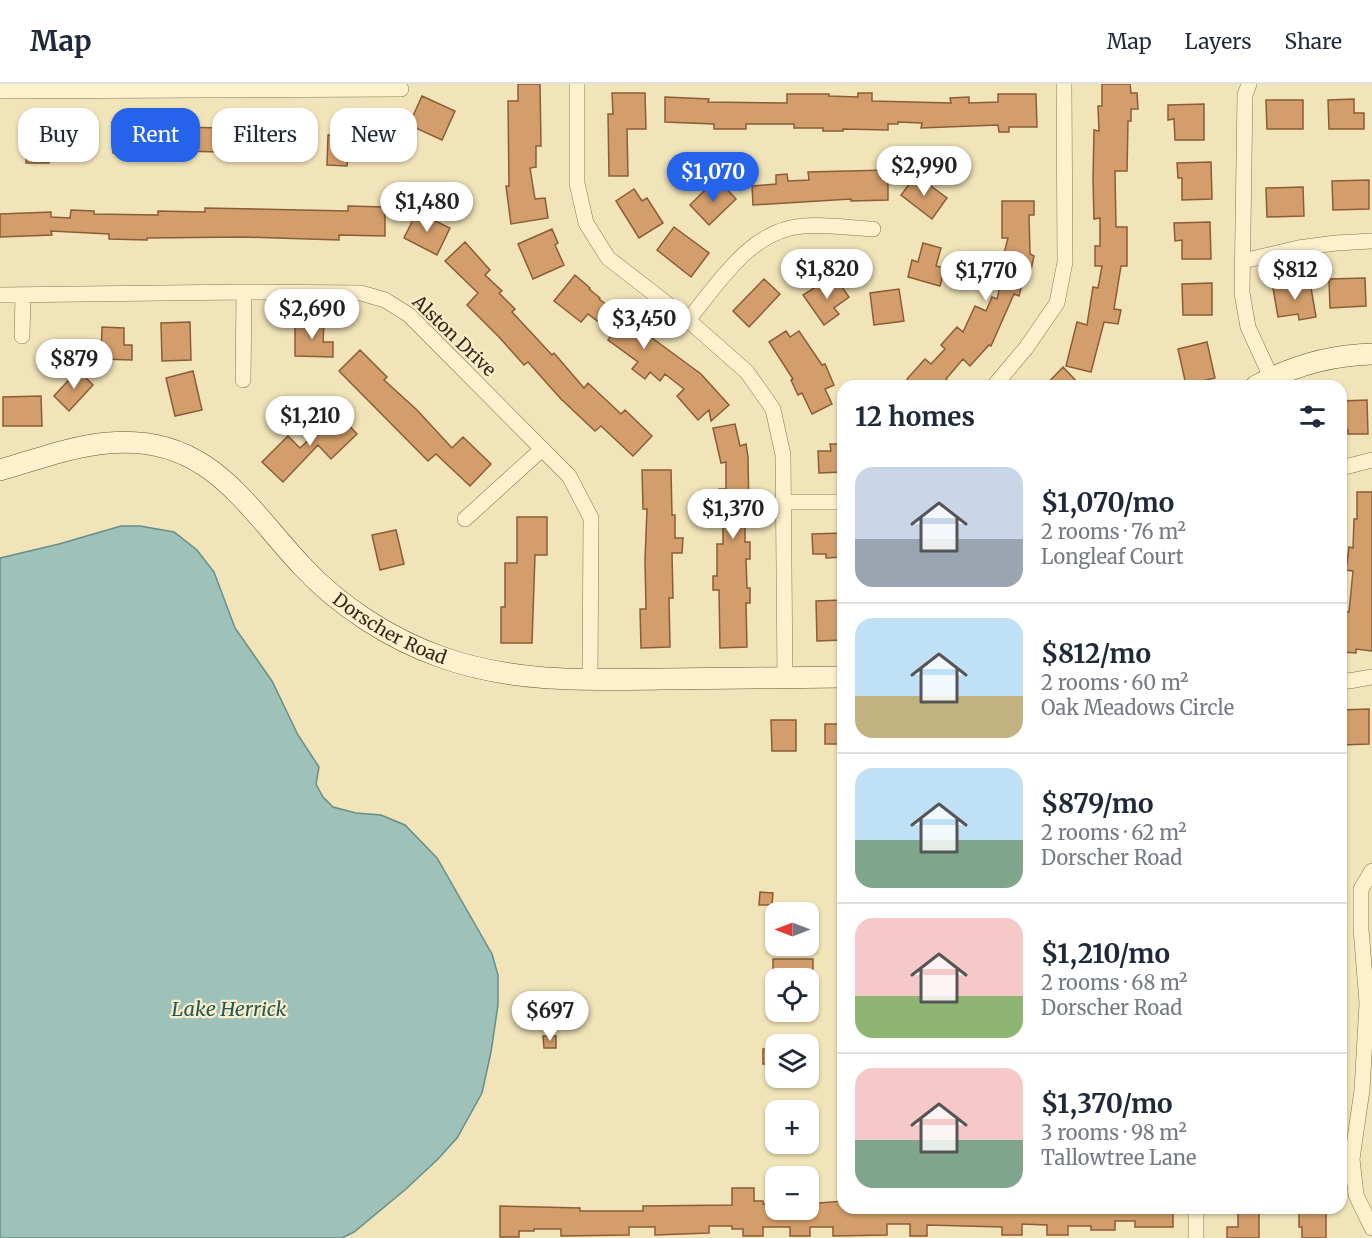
<!DOCTYPE html>
<html lang="en">
<head>
<meta charset="utf-8">
<style>
	:root { --surface:#fff; --page:#f2f2f3; --text:#1f2937; --muted:#747a83; --line:#e0e1e3; --accent:#2563eb }
	body { margin:0; font-family:Merriweather,serif; background:var(--page); color:var(--text); height:100vh; display:flex; flex-direction:column; font-size:22px; white-space:nowrap }
	* { box-sizing:border-box; margin:0 }
	p { font-size:20px; color:var(--muted) }
	.icon { flex:none; width:33px; height:33px; fill:none; stroke:currentColor; stroke-width:2; stroke-linecap:round; stroke-linejoin:round }
	.map { position:relative; flex:1; overflow:hidden }
	.details { position:absolute; left:837px; top:296px; width:510px; height:834px; display:flex; flex-direction:column; background:var(--surface); border-radius:18px; box-shadow:0 2px 4px #0004 }
	.details>* { flex:none }
	.guide { position:absolute; left:18px; top:24px; width:570px; height:54px; display:flex; gap:12px }
	.needle { width:39px; rotate:270deg }
	.tools { position:absolute; left:765px; top:818px; display:grid; gap:12px }
	.tools a { display:grid; place-items:center; width:54px; height:54px; border-radius:12px; background:var(--surface); box-shadow:0 2px 4px #0004; font-size:30px }
	.price { position:absolute; translate:-50% -51px; padding:0 14px; border-radius:21px; background:#fff; color:#222; font-size:20px; line-height:39px; filter:drop-shadow(0 2px 3px #0008) }
	.price::after { content:''; position:absolute; left:50%; top:36px; width:18px; height:14px; margin-left:-9px; background:inherit; clip-path:polygon(0 0,100% 0,50% 100%) }
	.price.selected { background:var(--accent); color:#fff }
	ul { padding:0; list-style:none }
	li { display:flex; align-items:center; gap:18px; height:150px; padding:0 18px }
	li+li { border-top:2px solid var(--line) }
	li span { display:grid; place-items:center; flex:none; width:168px; height:120px; border-radius:18px; color:#555 }
	li>.icon { margin-inline-start:auto }
	span .icon { width:72px; height:72px; fill:#fffc; stroke-width:1 }
	li b { font-size:26px }
	h2 { display:flex; justify-content:space-between; align-items:center; height:72px; padding:0 18px; font-size:26px }
	.tag { padding:0 21px; border-radius:18px; background:var(--surface); box-shadow:0 2px 4px #0004; font-size:21px; line-height:54px }
	.tag.selected { background:var(--accent); color:#fff }
	header { display:flex; align-items:center; gap:36px; box-sizing:border-box; height:84px; padding:0 30px; background:var(--surface); border-bottom:2px solid var(--line) }
	header strong { font-size:28px }
	nav { display:flex; gap:33px; margin-inline-start:auto; font-size:21px }
	.map>svg:first-child { display:block }
	.water { fill:#9ec1b9; stroke:#668e87; stroke-width:1.5 }
	.building { fill:#d39e6b; stroke:#8a5d36; stroke-width:1.5 }
	.lines { fill:none; stroke-linecap:round; stroke-linejoin:round }
	.street-casing { stroke:#897352; stroke-width:16 }
	.secondary-casing { stroke:#6a5436; stroke-width:22 }
	.street { stroke:#fcf1cc; stroke-width:15 }
	.secondary { stroke:#fcf1cc; stroke-width:21 }
	.labels { text-anchor:middle; stroke-width:4.5; stroke-linejoin:round; paint-order:stroke }
	.street-label { font-size:18px; fill:#362919; stroke:#f8eec9 }
	.water-label { font-size:20px; font-style:italic; fill:#275757; stroke:#f8eec9 }
</style>
</head>
<body>
<header>
<strong>Map</strong>
<nav><a>Map</a><a>Layers</a><a>Share</a></nav>
</header>
<div class="map">
<svg width="1372" height="1154" viewBox="0 0 1372 1154">
	<rect width="100%" height="100%" fill="#f1e4b9"/>
	<path class="water" d="M121,442h19l34,6 23,18 17,22 21,56 37,53 26,54 21,32 -3,17 7,13 10,10 23,6 25,2 24,10 32,33 55,96 6,21v30l-7,47 -9,41 -25,45 -19,21 -32,30 -52,43 -12,6h-342v-680l59,-14z"/>
	<path class="building" d="M518,0h22l1,62h-5v21l-6,1 5,31 10,-1 3,20 -37,6 -5,-38h3l-1,-85h10z
		M1102,0h28l1,9h6l1,16h-7v12h-3l-1,50h-12l1,56h11v39h-6l-7,43 7,1 -3,14 -14,-2 -13,50 -25,-6 11,-44 10,3 6,-38 5,1 4,-22h-7v-20h5v-28l-6,1 -1,-39 1,-50 5,1 -1,-25h4z
		M612,9h33l1,36h-19l1,47h-19l-1,-62h5z
		M858,9h14v8l79,2 -1,-5 19,-1v6l29,-1v-8h38l1,33h-28v5h-10l-1,-7 -77,3 1,-5 -24,-1v2h-10v6l-45,-1v2h-20v-3h-29v-4h-48v5h-32v-5l-49,-2v-25l44,2 -1,3 79,1v-9h42v2l29,1z
		M422,12l33,15 -13,29 -33,-15z
		M1354,15v14h10v16h-35l-1,-29z
		M1266,16h37v29h-36z
		M1204,20v36h-29l-1,-21 -6,1v-15z
		M112,38h18v14h8l1,17h-26z
		M182,43l39,1 -1,24 -39,-1z
		M259,47l31,1 -1,22 -8,-1v5l-23,-1z
		M328,51l35,1 -1,22 -14,-1 -1,9 -20,-1z
		M26,52l24,1 -1,26h-23z
		M1211,78l1,37 -30,1v-22h-4l-1,-15z
		M888,86v30l-37,1v-2l-98,6 -1,-19 24,-2v-9l11,-1 1,7 21,-1 -1,-8z
		M916,91l31,23 -15,21 -31,-24z
		M1369,96v29l-36,1 -1,-29z
		M723,101l13,14 -27,26 -19,-20 19,-19 6,7z
		M1303,103l1,29 -37,1 -1,-29z
		M634,105l8,12 5,-3 16,25 -24,15 -23,-37z
		M1002,117h32v14h-5l1,39 4,2 -3,14 -5,-1 -7,27 -5,-2 -23,52 -2,-1 -19,21 -7,-7 -17,20 1,1 -5,6h-28l-7,-7 18,-20 6,5 14,-15 -4,-4 16,-18 6,5 12,-26 11,5 6,-14 5,2 6,-25 -4,-1 9,-35h-6z
		M348,122l37,1v29l-46,-1v5l-96,-3 -96,1v2l-38,-1v-5l-58,-3 1,4 -52,2v-23l51,-2v5l19,1 1,-8 23,1v3l64,1v-4l47,1v-4l143,3z
		M417,128l33,16 -13,27 -33,-17z
		M1210,138l1,37h-29v-19l-7,1 -1,-18z
		M674,143l35,26 -18,24 -34,-27z
		M552,145l6,14 -3,2 9,20 -31,14 -15,-35z
		M465,158l25,28 -5,5 17,16 -3,2 16,16 -3,3 40,43 2,-2 30,35 4,-5 33,31 4,-4 27,26 -19,20 -32,-30 -6,5 -34,-32 -33,-37 -4,3 -25,-28 -32,-32 11,-12 -33,-32z
		M923,159l18,5 -5,18 9,2 -5,18 -32,-9 4,-17 6,2z
		M575,191l15,13 -1,1 11,9 -1,1 102,75 28,31 -18,16 -2,-11 -11,10 -21,-24 7,-7 -19,-15 -5,7 -10,-9 -5,7 -13,-10 6,-7 -30,-22 5,-7 -25,-19 -7,8 -27,-21z
		M835,193l14,20 -15,11 5,6 -15,11 -21,-30 16,-10 2,3z
		M1365,194l1,28 -36,2 -1,-29z
		M764,195l16,15 -31,33 -16,-16z
		M1310,198l6,35 -17,3 -1,-6 -20,3 -5,-29z
		M1212,199v32h-29l-1,-31z
		M899,205l5,32 -30,4 -4,-32z
		M295,237l29,1 -1,20h10v15l-38,-1z
		M190,238l1,38 -29,1 -1,-38z
		M102,243l22,1v17h8v15l-31,-1z
		M786,247l4,6 9,-6 23,34 3,-1 9,21 -9,4 7,15 -20,10 -10,-21 -4,2 -7,-15 2,-1 -24,-37z
		M1207,258l8,36 -29,7 -8,-36z
		M360,266l27,27 -3,3 33,30 35,38 11,-11 28,27 -21,22 -34,-32 -8,7 -89,-90z
		M1063,283l18,19h-36z
		M78,286l15,15 -24,26 -15,-15z
		M193,287l9,39 -27,6 -9,-38z
		M41,312l1,30h-39v-29z
		M1367,316l1,34h-20v-4l-7,1v-30z
		M337,329l20,21 -26,25 -13,-14 -35,37 -21,-20 26,-26 12,12z
		M735,340l5,22 6,-2 2,13 1,57h-4v28h5v17h-4l1,29h3v15h-4l1,44 -27,1 -1,-58h-6v-14h4v-32h6v-30h-4v-25h7v-27l-5,1 -8,-35z
		M830,360h13v28l-24,1 -1,-22h13z
		M642,386h29l1,45h3v23h8l-1,15h-10l1,45h-4l1,49 -29,1 -1,-39h6l-1,-49 2,-51h-4z
		M1357,408h15v159l-16,-2v4l-15,-1v-31l1,-10 7,1 4,-41 -7,-1 3,-23 4,1 1,-29h3z
		M517,433h30v38h-12l-3,88h-31v-36h4v-44h12z
		M396,446l8,34 -24,6 -8,-35z
		M843,449v24l-17,1v-4h-13l-1,-20z
		M842,516v40l-25,1 -1,-40z
		M1369,625v35l-28,1v-35z
		M771,636h25v31h-24z
		M825,640h18v20h-18z
		M760,808l13,1 -1,12h-13z
		M773,875h40v19h-40z
		M543,952h13v12h-12z
		M763,965h13v15h-13z
		M732,1104h22v13h9v3h13v5h32v-5l35,-3v7h330v19h-38v-6h-20v9h-24v-4h-23v9h-21v-10l-25,-1v11h-20v-8l-75,-2v11h-17v-12h-23v11l-54,1v-9h-23v9h-20v-9h-27v9h-20v-7h-11v-3h-23v7l-54,2v-8h-26v8l-68,1v-7h-27v2h-15v6h-19v-31l80,2v3h63v-5l89,-1z
		M1238,1124h21v30h-32v-11h11z
		M1299,1124h27v30h-24v-11h-3z"/>
	<g class="lines">
		<defs>
			<path id="street" d="M577,0v99l9,40 22,35 80,62 59,52 26,37 10,46 2,223
				M1249,0l-4,11 -3,198 6,34 27,59
				M0,7l401,-2
				M1243,177l55,-13 38,-5 36,-2
				M0,211l244,-3 117,1 24,7 24,15 160,161 22,42 -1,162
				M688,236c31,-37 62,-90 115,-94 23,-2 47,2 70,3
				M22,252l1,-40
				M243,296l1,-88
				M994,302l32,-38 31,-45 8,-41 -1,-178
				M1341,384l31,-8
				M783,418h60
				M465,435l76,-69
				M1341,596l8,1 23,-4
				M1372,787l-11,18v40l6,74 -5,87 -10,69 4,36 16,33
				M1196,1124v30"/>
			<g id="secondary">
				<path d="M1256,302c36,-20 75,-31 116,-32"/>
				<path id="s1" d="M0,386c35,-10 72,-24 108,-27 100,-9 136,61 194,123 37,40 88,73 139,91 73,26 145,23 221,22 60,-1 121,-1 181,-2"/>
			</g>
		</defs>
		<use href="#street" class="street-casing"/>
		<use href="#secondary" class="secondary-casing"/>
		<use href="#street" class="street"/>
		<use href="#secondary" class="secondary"/>
	</g>
	<g class="labels">
		<g class="street-label">
			<text transform="translate(454 252) rotate(44)" y="6">Alston Drive</text>
			<text dy="6" stroke="none"><textPath href="#s1" startOffset="462">Dorscher Road</textPath></text>
		</g>
		<g class="water-label">
			<text x="229" y="932">Lake Herrick</text>
		</g>
	</g>
</svg>
<div class="tools">
<a><svg class="needle" viewBox="-14 -14 28 28"><path d="M0-13l5 13h-10z" fill="#e53935"/><path d="M0 13l5-13h-10z" fill="#747a83"/></svg></a>
<a><svg class="icon" aria-label="locate" viewBox="0 0 24 24"><circle cx="12" cy="12" r="6"/><path d="M12 2v4M12 18v4M2 12h4M18 12h4"/></svg></a>
<a><svg class="icon" aria-label="layers" viewBox="0 0 24 24"><path d="M12 4l9 5-9 5-9-5zM3 14l9 5 9-5"/></svg></a>
<a>+</a>
<a>−</a>
</div>
<b class="price" style="left:924px;top:113px">$2,990</b>
<b class="price selected" style="left:713px;top:119px">$1,070</b>
<b class="price" style="left:427px;top:149px">$1,480</b>
<b class="price" style="left:827px;top:216px">$1,820</b>
<b class="price" style="left:1295px;top:217px">$812</b>
<b class="price" style="left:986px;top:218px">$1,770</b>
<b class="price" style="left:312px;top:256px">$2,690</b>
<b class="price" style="left:644px;top:266px">$3,450</b>
<b class="price" style="left:74px;top:306px">$879</b>
<b class="price" style="left:310px;top:363px">$1,210</b>
<b class="price" style="left:733px;top:456px">$1,370</b>
<b class="price" style="left:550px;top:958px">$697</b>
<div class="guide">
<a class="tag">Buy</a>
<a class="tag selected">Rent</a>
<a class="tag">Filters</a>
<a class="tag">New</a>
</div>
<section class="details">
<h2>12 homes<svg class="icon" aria-label="filters" viewBox="0 0 24 24"><path d="M4 7h16M4 17h16"/><circle cx="9" cy="7" r="2"/><circle cx="15" cy="17" r="2"/></svg></h2>
<ul>
<li><span style="background:linear-gradient(#c9d6e8 60%,#9aa5b1 0)"><svg class="icon" aria-label="home" viewBox="0 0 24 24"><path d="M3 11l9-7 9 7M6 9v11h12V9"/></svg></span><div><b>$1,070/mo</b><p>2 rooms · 76 m²</p><p>Longleaf Court</p></div></li>
<li><span style="background:linear-gradient(#bfe0f5 65%,#c2b280 0)"><svg class="icon" aria-label="home" viewBox="0 0 24 24"><path d="M3 11l9-7 9 7M6 9v11h12V9"/></svg></span><div><b>$812/mo</b><p>2 rooms · 60 m²</p><p>Oak Meadows Circle</p></div></li>
<li><span style="background:linear-gradient(#bfe0f5 60%,#7fa58c 0)"><svg class="icon" aria-label="home" viewBox="0 0 24 24"><path d="M3 11l9-7 9 7M6 9v11h12V9"/></svg></span><div><b>$879/mo</b><p>2 rooms · 62 m²</p><p>Dorscher Road</p></div></li>
<li><span style="background:linear-gradient(#f6c9c9 65%,#8fb573 0)"><svg class="icon" aria-label="home" viewBox="0 0 24 24"><path d="M3 11l9-7 9 7M6 9v11h12V9"/></svg></span><div><b>$1,210/mo</b><p>2 rooms · 68 m²</p><p>Dorscher Road</p></div></li>
<li><span style="background:linear-gradient(#f6c9c9 60%,#7fa58c 0)"><svg class="icon" aria-label="home" viewBox="0 0 24 24"><path d="M3 11l9-7 9 7M6 9v11h12V9"/></svg></span><div><b>$1,370/mo</b><p>3 rooms · 98 m²</p><p>Tallowtree Lane</p></div></li>
</ul>
</section>
</div>
</body>
</html>
